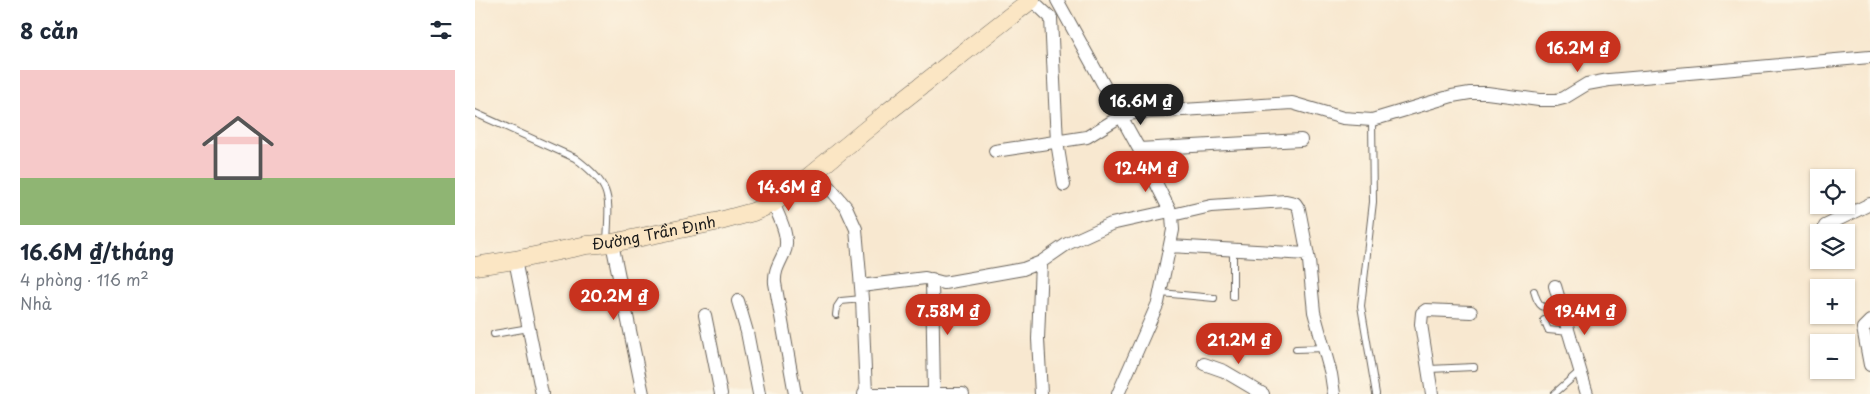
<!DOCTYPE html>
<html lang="vi">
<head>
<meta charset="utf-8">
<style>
	:root { --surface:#fff; --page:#f6f6f7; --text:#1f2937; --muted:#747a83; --line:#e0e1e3; --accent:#c8321e }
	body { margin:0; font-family:"Playpen Sans",sans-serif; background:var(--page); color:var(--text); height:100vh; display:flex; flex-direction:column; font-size:19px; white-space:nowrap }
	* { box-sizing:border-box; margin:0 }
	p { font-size:16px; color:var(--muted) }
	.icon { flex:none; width:28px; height:28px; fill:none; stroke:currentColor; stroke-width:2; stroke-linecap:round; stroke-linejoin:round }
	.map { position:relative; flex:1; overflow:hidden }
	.sheet { display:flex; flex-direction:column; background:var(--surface); width:475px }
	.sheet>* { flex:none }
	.controls { position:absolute; left:1335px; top:169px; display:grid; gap:10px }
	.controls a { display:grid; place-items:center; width:45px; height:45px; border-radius:0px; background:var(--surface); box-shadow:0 1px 4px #0004; font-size:25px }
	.price { position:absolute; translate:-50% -42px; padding:0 11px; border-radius:18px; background:var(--accent); color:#fff; font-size:16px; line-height:32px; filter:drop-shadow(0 1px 2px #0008) }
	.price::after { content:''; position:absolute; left:50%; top:30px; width:15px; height:11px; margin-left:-8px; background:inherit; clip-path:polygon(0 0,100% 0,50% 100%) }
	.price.current { background:#222; color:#fff }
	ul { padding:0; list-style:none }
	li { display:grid; align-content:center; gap:10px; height:265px; padding:0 20px }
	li+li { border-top:1px solid var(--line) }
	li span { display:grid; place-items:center; height:155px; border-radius:0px; color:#555 }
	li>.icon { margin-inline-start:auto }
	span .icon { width:90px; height:90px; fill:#fffc; stroke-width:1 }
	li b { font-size:21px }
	h2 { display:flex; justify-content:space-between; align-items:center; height:60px; padding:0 20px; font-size:21px }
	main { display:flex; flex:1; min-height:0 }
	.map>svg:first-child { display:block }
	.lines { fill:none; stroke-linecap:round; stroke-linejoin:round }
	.lane-casing { stroke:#69635b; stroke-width:8 }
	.street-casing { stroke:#69635b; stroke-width:14 }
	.secondary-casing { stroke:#69635b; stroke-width:19 }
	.lane { stroke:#fff; stroke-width:6 }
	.street { stroke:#fff; stroke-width:12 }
	.secondary { stroke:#fbe6c4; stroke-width:18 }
	.labels { text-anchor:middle; stroke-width:4; stroke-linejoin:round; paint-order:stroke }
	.street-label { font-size:15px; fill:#1c1c1c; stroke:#fcf5e5 }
</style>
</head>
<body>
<main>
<section class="sheet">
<h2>8 căn<svg class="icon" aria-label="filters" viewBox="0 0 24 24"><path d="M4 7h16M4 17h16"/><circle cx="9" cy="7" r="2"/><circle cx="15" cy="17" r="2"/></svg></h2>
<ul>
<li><span style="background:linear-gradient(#f6c9c9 70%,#8fb573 0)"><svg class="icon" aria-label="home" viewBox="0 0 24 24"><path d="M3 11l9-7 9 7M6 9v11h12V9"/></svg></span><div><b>16.6M ₫/tháng</b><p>4 phòng · 116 m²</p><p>Nhà</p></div></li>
</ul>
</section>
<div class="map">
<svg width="1395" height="394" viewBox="0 0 1395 394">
	<rect width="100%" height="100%" fill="#fcf5e5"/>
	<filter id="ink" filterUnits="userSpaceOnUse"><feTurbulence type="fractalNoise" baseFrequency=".02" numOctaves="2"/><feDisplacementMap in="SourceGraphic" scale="10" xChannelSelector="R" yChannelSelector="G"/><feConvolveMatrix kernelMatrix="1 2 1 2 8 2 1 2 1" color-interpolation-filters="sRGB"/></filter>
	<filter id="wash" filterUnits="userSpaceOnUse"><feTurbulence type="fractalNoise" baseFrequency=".0096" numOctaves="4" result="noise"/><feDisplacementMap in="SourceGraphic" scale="20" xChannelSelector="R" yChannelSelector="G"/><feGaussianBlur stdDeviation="1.12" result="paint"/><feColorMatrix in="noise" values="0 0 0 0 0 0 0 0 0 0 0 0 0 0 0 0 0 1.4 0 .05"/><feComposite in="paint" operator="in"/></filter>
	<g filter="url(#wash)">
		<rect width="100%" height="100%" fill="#f8e8d0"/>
	</g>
	<g filter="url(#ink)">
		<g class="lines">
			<defs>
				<path id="lane" d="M0,113l100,45c39,29 34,39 32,84
					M897,120l1,82 -12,104 15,88
					M758,251v46
					M1059,291c5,19 10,17 28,18
					M686,293l53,5
					M361,315l1,-8 4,-6 21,-2
					M1069,320l4,10 21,2
					M19,334l35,-6
					M821,349l29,-1
					M954,369l45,-2
					M1079,394l26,-23"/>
				<path id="street" d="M557,0l19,18 6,124 7,43
					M582,0l82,149 33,66 1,15 -15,73 -40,91
					M664,149l162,-9
					M520,151l92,-14 34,-21 14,-3 157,-10 51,15 29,2 80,-24 18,-3h17l52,7h17l8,-2 23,-14 22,-4 261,-23
					M341,172l30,35 10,22 6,70 4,95
					M298,203c6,14 18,35 11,50 -5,11 -10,18 -9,30l20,111
					M697,215l39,-9 75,-5 9,2 4,6 10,52 5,51 17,62 3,20
					M1350,226l45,-22
					M137,243l31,151
					M695,246l137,8
					M40,260l27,134
					M457,279l2,114
					M386,286l64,-8 19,5 79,-14 18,-7 26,-18 44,-20 59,-13
					M1080,286l32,108
					M263,301l9,31 12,62
					M230,315l16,79
					M1395,321l-7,7 7,37
					M729,364l20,7 39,23
					M389,394h99
					M566,394l-3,-55 3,-77
					M957,394l-11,-70 1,-11 4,-3 45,2"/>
				<g id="secondary">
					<path id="s1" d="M0,266l40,-6 72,-15 25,-2 108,-22 33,-9 20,-9 27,-19 89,-73 142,-111"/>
				</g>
			</defs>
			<use href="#lane" class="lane-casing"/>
			<use href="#street" class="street-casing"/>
			<use href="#secondary" class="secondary-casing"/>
			<use href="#lane" class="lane"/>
			<use href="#street" class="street"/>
			<use href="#secondary" class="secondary"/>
		</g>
	</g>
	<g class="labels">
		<g class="street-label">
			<text dy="5" stroke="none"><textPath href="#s1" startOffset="182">Đường Trần Định</textPath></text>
		</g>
	</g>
</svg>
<div class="controls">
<a><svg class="icon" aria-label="locate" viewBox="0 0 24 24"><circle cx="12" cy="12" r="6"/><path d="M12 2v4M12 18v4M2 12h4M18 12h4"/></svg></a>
<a><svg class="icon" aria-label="layers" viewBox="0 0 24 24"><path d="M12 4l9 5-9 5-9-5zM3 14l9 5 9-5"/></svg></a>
<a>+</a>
<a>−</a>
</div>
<b class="price" style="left:1103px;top:73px">16.2M ₫</b>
<b class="price current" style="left:666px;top:126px">16.6M ₫</b>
<b class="price" style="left:671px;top:193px">12.4M ₫</b>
<b class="price" style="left:314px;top:212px">14.6M ₫</b>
<b class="price" style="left:139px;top:321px">20.2M ₫</b>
<b class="price" style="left:473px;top:336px">7.58M ₫</b>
<b class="price" style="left:1110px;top:336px">19.4M ₫</b>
<b class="price" style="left:764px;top:365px">21.2M ₫</b>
</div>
</main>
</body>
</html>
